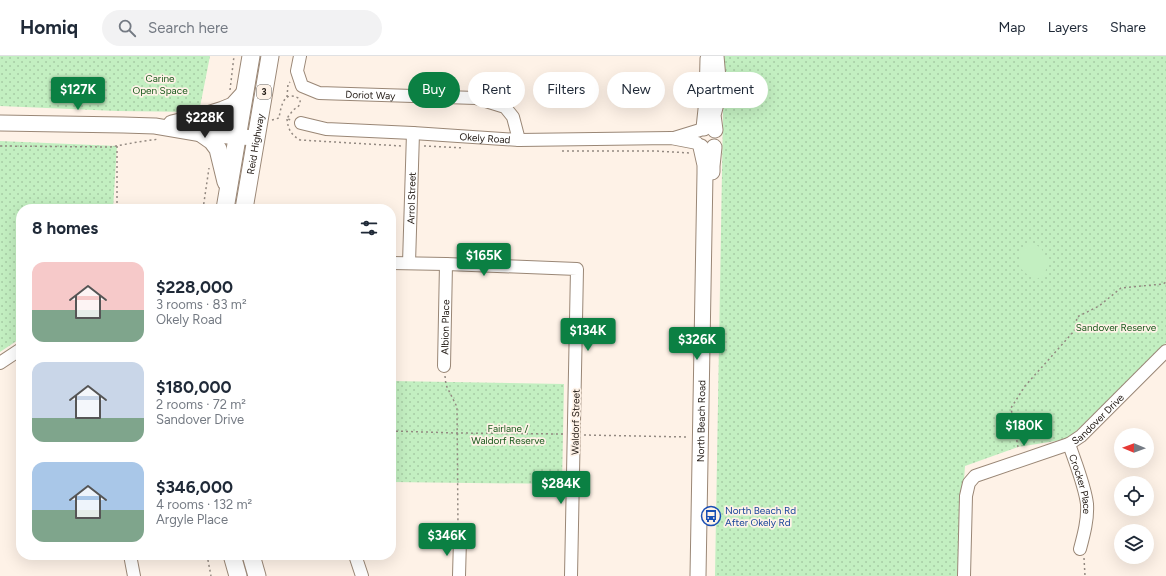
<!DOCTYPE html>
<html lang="en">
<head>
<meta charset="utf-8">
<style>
	:root { --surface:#fff; --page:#f2f2f3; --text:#1f2937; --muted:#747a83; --line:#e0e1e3; --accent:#0b8043 }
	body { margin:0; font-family:Figtree,sans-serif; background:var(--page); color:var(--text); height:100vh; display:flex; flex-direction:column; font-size:15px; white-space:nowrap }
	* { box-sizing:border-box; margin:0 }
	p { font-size:13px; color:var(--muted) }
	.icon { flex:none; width:22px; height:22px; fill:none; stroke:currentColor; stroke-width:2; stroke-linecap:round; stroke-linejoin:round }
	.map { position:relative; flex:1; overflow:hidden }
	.drawer { position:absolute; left:16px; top:148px; width:380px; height:356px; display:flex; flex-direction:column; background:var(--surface); border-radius:16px; box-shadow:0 4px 16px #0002 }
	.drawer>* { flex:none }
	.banner { position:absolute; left:408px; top:16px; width:380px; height:36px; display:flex; gap:8px }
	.needle { width:26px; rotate:271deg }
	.tools { position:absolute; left:1114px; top:372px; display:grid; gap:8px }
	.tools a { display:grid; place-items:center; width:40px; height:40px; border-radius:50%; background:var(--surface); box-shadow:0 4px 16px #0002; font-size:20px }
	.price { position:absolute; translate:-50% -34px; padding:0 9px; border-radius:4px; background:var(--accent); color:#fff; font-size:13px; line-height:26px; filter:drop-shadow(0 1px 2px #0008) }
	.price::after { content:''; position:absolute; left:50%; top:24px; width:12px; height:9px; margin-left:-6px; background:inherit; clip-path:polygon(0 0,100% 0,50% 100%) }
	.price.on { background:#222; color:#fff }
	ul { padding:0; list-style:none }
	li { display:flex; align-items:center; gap:12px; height:100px; padding:0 16px }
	li span { display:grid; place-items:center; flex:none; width:112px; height:80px; border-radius:12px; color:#555 }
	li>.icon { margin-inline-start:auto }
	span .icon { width:48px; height:48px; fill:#fffc; stroke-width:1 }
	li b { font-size:17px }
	h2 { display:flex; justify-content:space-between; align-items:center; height:48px; padding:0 16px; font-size:17px }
	.pill { padding:0 14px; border-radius:18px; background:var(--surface); box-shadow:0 4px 16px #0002; font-size:14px; line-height:36px }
	.pill.on { background:var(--accent); color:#fff }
	header { display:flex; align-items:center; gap:24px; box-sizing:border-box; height:56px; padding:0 20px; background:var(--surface); border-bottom:1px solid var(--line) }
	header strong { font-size:19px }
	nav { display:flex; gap:22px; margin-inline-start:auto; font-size:14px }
	.search { width:280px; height:36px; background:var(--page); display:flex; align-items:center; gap:10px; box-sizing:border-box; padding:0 14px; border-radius:22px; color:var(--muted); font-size:15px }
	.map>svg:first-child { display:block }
	.grass { fill:url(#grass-dots) }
	.pitch { fill:#c3efc1 }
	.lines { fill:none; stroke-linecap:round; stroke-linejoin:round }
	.minor-casing { stroke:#9a8776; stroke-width:14 }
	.major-casing { stroke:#9a8776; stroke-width:17 }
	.highway-casing { stroke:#9a8776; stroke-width:19 }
	.path { stroke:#938981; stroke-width:1.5; stroke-dasharray:2 3; stroke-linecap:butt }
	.minor { stroke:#fff; stroke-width:12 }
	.major { stroke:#fff; stroke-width:15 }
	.highway { stroke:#fff; stroke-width:17 }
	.labels { text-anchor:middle; stroke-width:3.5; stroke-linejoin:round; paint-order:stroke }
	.shield { fill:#fef2e7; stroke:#635a53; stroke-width:1 }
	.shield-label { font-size:9px; font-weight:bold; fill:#211913 }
	.park-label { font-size:10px; fill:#18581b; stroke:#fef2e7 }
	.street-label { font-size:10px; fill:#211913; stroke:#fef2e7 }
	.transit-label { font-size:10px; fill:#164399; stroke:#fef2e7; text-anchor:start }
</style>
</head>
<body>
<header>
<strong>Homiq</strong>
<div class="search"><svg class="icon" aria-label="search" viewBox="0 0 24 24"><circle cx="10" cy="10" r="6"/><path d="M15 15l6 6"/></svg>Search here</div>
<nav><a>Map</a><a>Layers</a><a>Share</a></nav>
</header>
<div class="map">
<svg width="1166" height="520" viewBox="0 0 1166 520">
	<defs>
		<pattern id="grass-dots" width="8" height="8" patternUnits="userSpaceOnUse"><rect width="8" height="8" fill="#c3efc1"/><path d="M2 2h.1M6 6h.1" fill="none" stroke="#a7cca5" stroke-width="1.8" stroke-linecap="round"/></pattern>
	</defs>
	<rect width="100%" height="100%" fill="#fef2e7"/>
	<path class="grass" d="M0,0h210l-11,56 -82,-1 -117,-5z
		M724,0h442v287l-98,96 -50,8 -53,19 -8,110h-242z
		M0,85l117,5 -4,63h-92v129l-21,14z
		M391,325l173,3 -2,100 -171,-2z"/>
	<path class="pitch" d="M1028,189h8l5,3 7,12 -3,14 -8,5 -8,-3 -10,-9 2,-14z"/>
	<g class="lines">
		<defs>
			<g id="minor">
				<path id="s1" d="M300,0l-3,15 5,15 17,7 157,5 29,9 8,10 6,23"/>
				<path id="s2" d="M301,67l25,6 87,4 106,7 152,-2 26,5"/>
				<path d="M674,82l26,-8"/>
				<path d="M391,207l55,1 131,5 -6,307"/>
				<path id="s3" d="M409,207l4,-130"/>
				<path d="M0,307l21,-14"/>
				<path id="s4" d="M444,310l2,-102"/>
				<path id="s5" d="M1069,388c6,18 16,42 18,60 1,15 -3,30 -7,45"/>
				<path d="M130,499l4,21"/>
				<path d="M355,499l7,21"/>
				<path d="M459,520l1,-37"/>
				<path id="s6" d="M964,520l2,-80 3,-13 6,-7 94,-32 12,-8 85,-85"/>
			</g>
			<g id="major">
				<path d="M0,67l123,2 32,1 47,8 53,4"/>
				<path d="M704,72l3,-28 1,-41"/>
				<path d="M715,74l-2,-15 5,-19 1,-6 -3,-34"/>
				<path d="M712,116v-6l2,-19"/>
				<path id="s7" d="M698,520l7,-403v-8l-4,-18"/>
			</g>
			<g id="highway">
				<path d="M172,68l29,-7 22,-7 10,-4 11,-12"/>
				<path d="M202,78l10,7 6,8 8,33"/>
				<path d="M225,153l26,-153"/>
				<path id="s8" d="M244,153l26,-153"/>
				<path d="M232,499l6,21"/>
				<path d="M251,499l6,21"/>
			</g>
		</defs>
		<use href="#minor" class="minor-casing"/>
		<use href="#major" class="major-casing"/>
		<use href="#highway" class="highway-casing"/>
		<path class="path" d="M230,34l4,-34
			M287,41l1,-13 2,-2
			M287,63c1,10 4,16 13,21l102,6
			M272,64l7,-2c2,-12 5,-29 21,-19 1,10 -5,7 -9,14 -2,2 -3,4 -4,6l4,1
			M0,90l110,1 28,-5 21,-3
			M117,90v61l9,2
			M424,90l40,2
			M562,95h93l35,2
			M203,153l6,-41
			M445,320l1,9 11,22 1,122
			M391,375l66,2 107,1
			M584,379l104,2
			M1018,391l-7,-39 14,-22 50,-56 2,-13 22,-11 22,-18 42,-4 3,-2
			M207,499l4,21
			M1084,502l1,18"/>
		<use href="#minor" class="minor"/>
		<use href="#major" class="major"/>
		<use href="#highway" class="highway"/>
	</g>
	<defs>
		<symbol id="bus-ring" viewBox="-11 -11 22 22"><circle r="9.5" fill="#fef2e7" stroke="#1a4fb4" stroke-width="1.5"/><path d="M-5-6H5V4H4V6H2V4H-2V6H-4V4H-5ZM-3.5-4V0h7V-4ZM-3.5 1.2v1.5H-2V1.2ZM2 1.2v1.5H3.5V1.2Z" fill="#1a4fb4"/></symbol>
	</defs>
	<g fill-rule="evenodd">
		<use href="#bus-ring" x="700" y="449" width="22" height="22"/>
	</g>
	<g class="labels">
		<rect class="shield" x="257" y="29" width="14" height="14" rx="3"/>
		<g class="shield-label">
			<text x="264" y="39">3</text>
		</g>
		<g class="park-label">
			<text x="160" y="26">Carine<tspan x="160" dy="12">Open Space</tspan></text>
			<text x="1116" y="275">Sandover Reserve</text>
			<text x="508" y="376">Fairlane /<tspan x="508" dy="12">Waldorf Reserve</tspan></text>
		</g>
		<g class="street-label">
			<text dy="4" stroke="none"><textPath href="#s1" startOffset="101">Doriot Way</textPath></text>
			<text dy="4" stroke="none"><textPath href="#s2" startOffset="185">Okely Road</textPath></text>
			<text dy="4" stroke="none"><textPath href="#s8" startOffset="66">Reid Highway</textPath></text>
			<text dy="4" stroke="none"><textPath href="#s3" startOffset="65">Arrol Street</textPath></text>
			<text dy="4" stroke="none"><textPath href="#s4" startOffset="39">Albion Place</textPath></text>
			<text dy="4" stroke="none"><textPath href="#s6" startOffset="240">Sandover Drive</textPath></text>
			<text dy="4" stroke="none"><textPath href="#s7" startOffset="155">North Beach Road</textPath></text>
			<text transform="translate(575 366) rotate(-89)" y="4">Waldorf Street</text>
			<text dy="4" stroke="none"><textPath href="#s5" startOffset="42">Crocker Place</textPath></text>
		</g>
		<g class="transit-label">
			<text x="725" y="458">North Beach Rd<tspan x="725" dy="12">After Okely Rd</tspan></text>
		</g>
	</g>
</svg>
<div class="tools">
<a><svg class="needle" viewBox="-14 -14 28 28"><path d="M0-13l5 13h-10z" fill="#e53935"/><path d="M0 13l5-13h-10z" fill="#747a83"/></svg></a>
<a><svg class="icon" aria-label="locate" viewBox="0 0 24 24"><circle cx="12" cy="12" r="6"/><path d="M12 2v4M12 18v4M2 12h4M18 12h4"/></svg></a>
<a><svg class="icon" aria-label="layers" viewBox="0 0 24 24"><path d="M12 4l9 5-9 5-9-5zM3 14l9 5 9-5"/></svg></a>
</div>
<b class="price" style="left:78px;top:55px">$127K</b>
<b class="price on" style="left:205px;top:83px">$228K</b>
<b class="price" style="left:484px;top:221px">$165K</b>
<b class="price" style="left:588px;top:296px">$134K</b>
<b class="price" style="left:697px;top:305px">$326K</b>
<b class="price" style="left:1024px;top:391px">$180K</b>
<b class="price" style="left:561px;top:449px">$284K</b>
<b class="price" style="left:447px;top:501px">$346K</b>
<div class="banner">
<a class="pill on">Buy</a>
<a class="pill">Rent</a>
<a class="pill">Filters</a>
<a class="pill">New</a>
<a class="pill">Apartment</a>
</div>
<section class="drawer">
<h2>8 homes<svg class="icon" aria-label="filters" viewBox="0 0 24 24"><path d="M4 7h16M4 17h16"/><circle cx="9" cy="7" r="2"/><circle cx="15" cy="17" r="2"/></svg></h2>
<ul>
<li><span style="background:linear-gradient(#f6c9c9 60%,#7fa58c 0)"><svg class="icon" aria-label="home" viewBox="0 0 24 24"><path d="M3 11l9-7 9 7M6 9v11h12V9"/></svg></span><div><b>$228,000</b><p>3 rooms · 83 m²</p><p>Okely Road</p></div></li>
<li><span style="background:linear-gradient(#c9d6e8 70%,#7fa58c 0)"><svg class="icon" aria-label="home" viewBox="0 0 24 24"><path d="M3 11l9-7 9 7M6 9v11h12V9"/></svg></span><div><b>$180,000</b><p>2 rooms · 72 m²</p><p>Sandover Drive</p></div></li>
<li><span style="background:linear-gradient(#a9c7e8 60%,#7fa58c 0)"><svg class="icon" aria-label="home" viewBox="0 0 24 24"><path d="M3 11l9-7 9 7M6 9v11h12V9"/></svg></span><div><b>$346,000</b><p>4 rooms · 132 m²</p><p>Argyle Place</p></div></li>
</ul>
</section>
</div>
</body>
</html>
